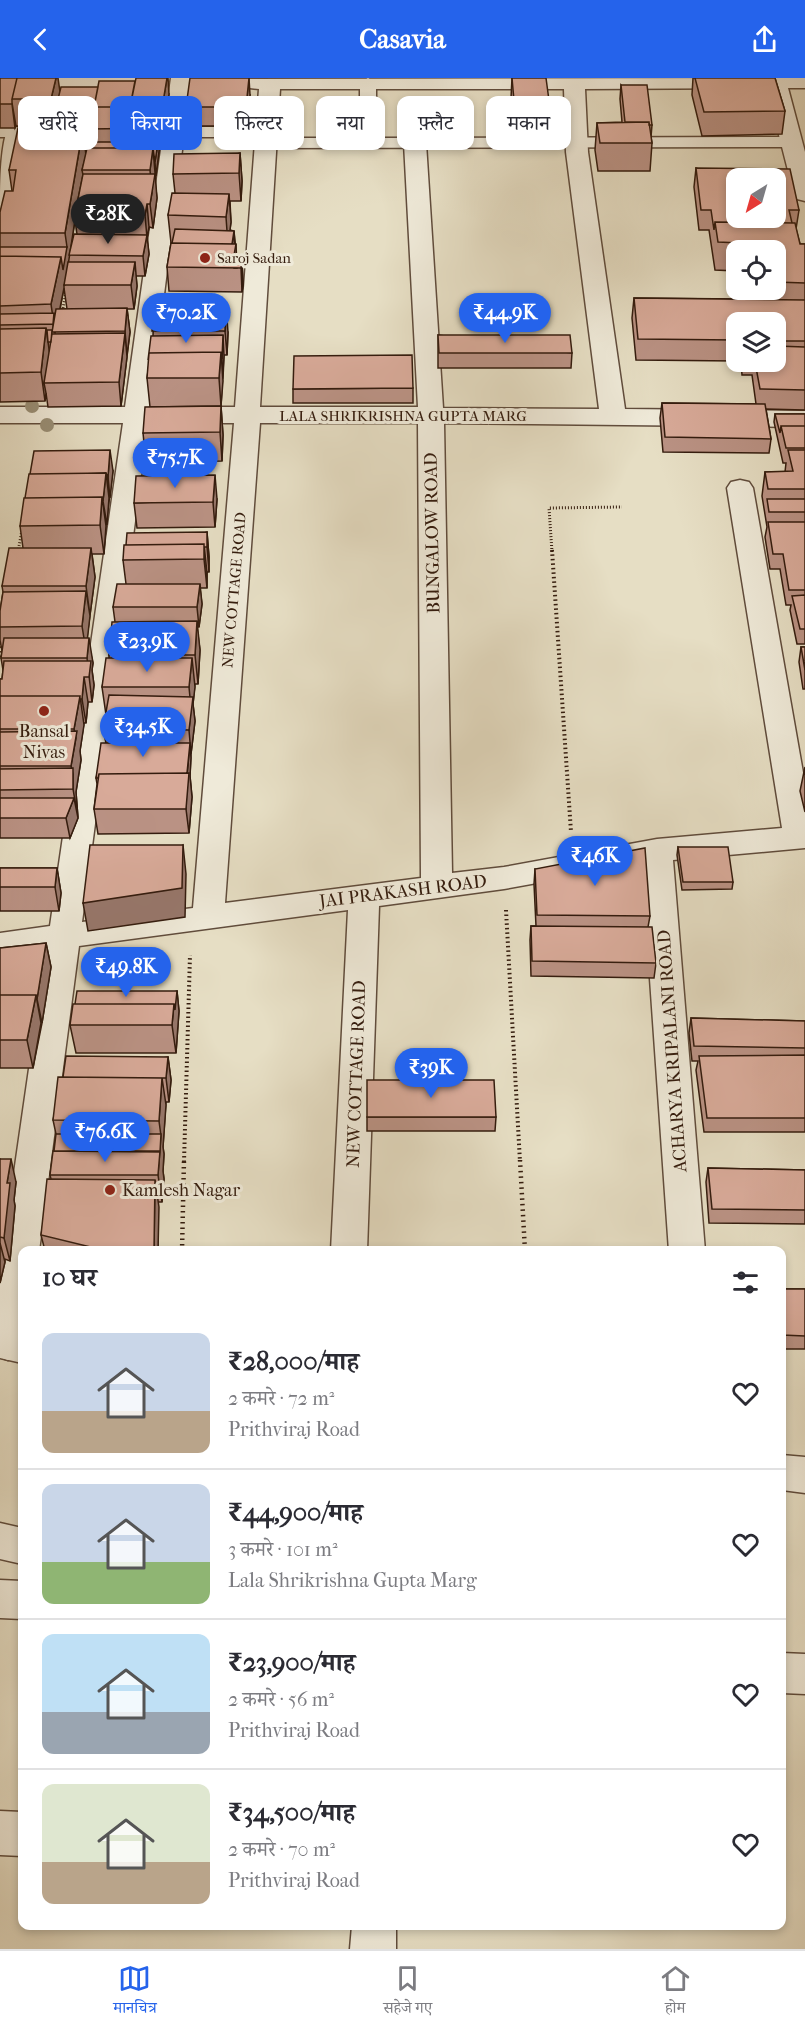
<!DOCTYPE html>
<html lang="hi">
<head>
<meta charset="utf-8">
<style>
	:root { --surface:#fff; --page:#f2f2f3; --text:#2b2b33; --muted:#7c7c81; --line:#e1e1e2; --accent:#2563eb }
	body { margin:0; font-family:"IM FELL French Canon","Noto Serif Devanagari",serif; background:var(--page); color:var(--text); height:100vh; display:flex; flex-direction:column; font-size:22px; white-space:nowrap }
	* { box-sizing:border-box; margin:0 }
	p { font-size:20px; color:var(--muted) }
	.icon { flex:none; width:33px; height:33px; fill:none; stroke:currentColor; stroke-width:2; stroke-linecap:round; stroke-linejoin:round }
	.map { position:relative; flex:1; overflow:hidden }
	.panel { position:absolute; left:18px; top:1168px; width:768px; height:684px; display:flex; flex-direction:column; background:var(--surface); border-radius:12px; box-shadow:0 3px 9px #0003 }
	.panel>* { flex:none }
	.hud { position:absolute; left:18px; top:18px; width:770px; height:54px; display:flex; gap:12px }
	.needle { width:39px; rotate:217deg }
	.tools { position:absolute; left:726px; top:90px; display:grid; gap:12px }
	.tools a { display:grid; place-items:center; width:60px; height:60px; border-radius:12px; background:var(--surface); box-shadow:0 3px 9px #0003; font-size:30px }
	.price { position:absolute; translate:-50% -51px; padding:0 14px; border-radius:21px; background:var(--accent); color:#fff; font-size:20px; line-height:39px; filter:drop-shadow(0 2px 3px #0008) }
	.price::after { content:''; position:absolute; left:50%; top:36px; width:18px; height:14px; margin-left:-9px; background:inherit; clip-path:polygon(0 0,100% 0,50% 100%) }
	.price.active { background:#222; color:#fff }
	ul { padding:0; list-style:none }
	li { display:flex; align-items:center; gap:18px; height:150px; padding:0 24px }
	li+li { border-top:2px solid var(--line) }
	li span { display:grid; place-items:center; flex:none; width:168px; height:120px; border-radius:12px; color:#555 }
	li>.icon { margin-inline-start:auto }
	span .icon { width:72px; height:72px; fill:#fffc; stroke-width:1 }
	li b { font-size:26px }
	h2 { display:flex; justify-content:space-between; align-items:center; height:72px; padding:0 24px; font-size:26px }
	.tag { padding:0 21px; border-radius:12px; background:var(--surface); box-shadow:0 3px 9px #0003; font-size:21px; line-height:54px }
	.tag.active { background:var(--accent); color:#fff }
	header { display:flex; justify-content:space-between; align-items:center; height:78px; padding:0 24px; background:var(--accent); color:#fff; font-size:27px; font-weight:800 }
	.dock { display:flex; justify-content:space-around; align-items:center; height:84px; border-top:2px solid var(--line); background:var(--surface); font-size:16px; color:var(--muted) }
	.dock a { display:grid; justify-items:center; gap:3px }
	.dock .active { color:var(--accent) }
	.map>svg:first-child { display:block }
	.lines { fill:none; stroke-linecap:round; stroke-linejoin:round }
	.service-casing { stroke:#604c3c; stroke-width:3 }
	.minor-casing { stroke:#604c3c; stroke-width:3 }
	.tertiary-casing { stroke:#604c3c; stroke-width:3 }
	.path-far2 { stroke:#341c0e; stroke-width:3; stroke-dasharray:1 2; stroke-linecap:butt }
	.path-far1 { stroke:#341c0e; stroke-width:4; stroke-dasharray:1.5 3; stroke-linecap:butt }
	.path { stroke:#341c0e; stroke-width:4.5; stroke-dasharray:1.5 4; stroke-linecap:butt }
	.service { fill:#efead9; fill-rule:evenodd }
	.minor { fill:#efead9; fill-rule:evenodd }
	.tertiary { fill:#efead9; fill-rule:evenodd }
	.tree { fill:#998f76 }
	.wall { fill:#ba9284; stroke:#341c0e; stroke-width:1.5; fill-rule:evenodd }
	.shaded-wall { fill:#97776b; stroke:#341c0e; stroke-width:1.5 }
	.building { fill:#d8aa99; stroke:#341c0e; stroke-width:1.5; fill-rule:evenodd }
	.poi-dot { fill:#8f2418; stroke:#efead9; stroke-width:2 }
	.labels { text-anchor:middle; stroke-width:6; stroke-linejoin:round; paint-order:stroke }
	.far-poi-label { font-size:15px; fill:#341c0e; stroke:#efead9; text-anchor:start }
	.far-street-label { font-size:15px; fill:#341c0e; stroke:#efead9 }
	.street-label { font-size:18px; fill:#341c0e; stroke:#efead9 }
	.poi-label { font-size:18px; fill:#341c0e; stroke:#efead9 }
</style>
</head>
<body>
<header><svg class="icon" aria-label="back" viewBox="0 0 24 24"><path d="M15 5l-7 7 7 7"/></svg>Casavia<svg class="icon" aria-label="share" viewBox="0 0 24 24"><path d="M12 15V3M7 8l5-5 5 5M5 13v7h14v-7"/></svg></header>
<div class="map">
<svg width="805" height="1871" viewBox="0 0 805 1871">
	<rect width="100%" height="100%" fill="#e6dec4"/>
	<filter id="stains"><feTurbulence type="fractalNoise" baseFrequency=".00333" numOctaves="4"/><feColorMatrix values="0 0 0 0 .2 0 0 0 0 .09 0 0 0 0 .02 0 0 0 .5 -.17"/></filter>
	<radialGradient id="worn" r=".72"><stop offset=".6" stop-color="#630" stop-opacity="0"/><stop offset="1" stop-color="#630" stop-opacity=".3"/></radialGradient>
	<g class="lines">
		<defs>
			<path id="service" d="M368,0l8,5v55l416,-1 8,5 -8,5 -525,1 -8,-5 8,-5h93v-55z
				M0,49h268l8,5 -8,5h-268z"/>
			<path id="minor" d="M0,0h147l6,5 -4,4 -7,2h-142z
				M171,0h20l-41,329h85l24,-318 -18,-2 -4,-4 4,-4 564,-1v10h-17l17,64v49l-8,-2 -3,-5 -27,-106 -182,1 3,63 37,257 180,2v16l-361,-4 8,450 52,-6 153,-28 125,-11 -55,-340 4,-6 9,-2 9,2 4,6 52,296v64l-132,12 32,391h-36l-27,-387 -138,25 -125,17 -12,345h-36l17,-341 -269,36 -40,305h-17v102l-1,2 -13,5 -8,-3v-87l46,-319 -46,6v-24l50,-7 73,-503h-123v-16h125zM280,11h284l2,63 33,257 -156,-1 -17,-265 -3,-5 -8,-2 -8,2 -3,5 14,264h-158zM148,345h86l-41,485 -111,14zM260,345h158l3,455 -196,25z
				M16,48l8,1 3,5 -16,72 -3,5 -8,2c0,-25 0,-62 8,-84z
				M0,1502l22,1v38l-22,-1z
				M0,1733l22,1v44l-22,-1z"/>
			<path id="tertiary" d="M0,1248l22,5v32l-22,-5z
				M782,1377l23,2v36l-23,-3z
				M0,1445l22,5v36l-22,-5z
				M782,1575l23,1v40l-23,-1z
				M352,1848h44v23h-46z"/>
		</defs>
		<use href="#service" class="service-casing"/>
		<use href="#minor" class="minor-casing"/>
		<use href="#tertiary" class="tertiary-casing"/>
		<path class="path-far2" d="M62,236l4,-22
			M18,474l4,-22
			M552,474l-3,-44 73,-1"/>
		<path class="path-far1" d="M552,472l19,282
			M0,579l2,-11
			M506,832l14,252
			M184,1084l6,-207"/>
		<path class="path" d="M520,1082l5,91
			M182,1173l2,-91"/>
		<use href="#service" class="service"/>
		<use href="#minor" class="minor"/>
		<use href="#tertiary" class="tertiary"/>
	</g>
	<g class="tree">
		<circle cx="32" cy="328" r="7"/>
		<circle cx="47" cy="347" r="7"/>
	</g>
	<path class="wall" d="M0,0l60,14 109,2 -5,34h-3v7l-6,45 2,18 -4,30 -4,-1 -2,11 2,16 -4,22h-9l1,10 -3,23h-7l3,23 -9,74 -73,1 -2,-14 -1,8 -45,1v-190l12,-21 -3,-21 74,-42 3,24 4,-4 1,-6 -1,-15 -74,-1 -1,2h-15zM75,142l2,14 -6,11zM64,210l3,21h-7z
		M512,0l40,45 -1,19h-35l-5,-44z
		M693,0h82l10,33 -3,23 -80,2 -10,-41z
		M621,7l31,40 -1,12 1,6 -2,28h-52l-3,-21 2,-27 25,-1 -2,-23z
		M250,17l-3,31h-60l-1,-19z
		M240,75l2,28 -1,20h-11l1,21 -1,8 4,1 3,30h5l1,24 -1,7 -73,-1 -2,-24 4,-24 -3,-28 7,-22 -2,-19z
		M696,90l103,42 -3,19 4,15h5v166l-39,-1 5,30 -2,14 -106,-1 -3,-34 2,-15 94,1 -4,-29h-10l-1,-13h35v-40h-40v39l-100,-1 -4,-42 2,-20 107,1 -2,-9h37v-40h-40v23v-2l-21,-1 -6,-40h-10l-5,-43z
		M154,230l74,24 -1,23h-3l-3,51 -71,1 -3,-29 6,-42z
		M438,257l134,18 -1,15h-133z
		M413,310v15h-120v-14z
		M221,328l2,29 -1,26 -76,1 -3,-29z
		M775,336h30v230h-8l-7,-34 1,-5h-5l-6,-36h-10l-5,-32 2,-10 -5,-31 3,-24h20l1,-9h-3l-9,-41z
		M113,393l-7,54 -2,29h-12l3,23 -8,61 6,25 -1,7 2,15 -2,17h-4l-2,21h-2l-4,28 1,9 -5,32 2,26 -8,20h-70v-159h2l1,-9 -2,-12 1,-7 -2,-11v-29l3,-19 -1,-6 21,-38 -3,-22z
		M217,421l-2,28 -78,1 -3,-25z
		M207,454l2,25v15h-2v16h-7l2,16 -3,23h-2l3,23 -2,34h-3l-2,20 2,17 -4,33 -1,22 2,21 -3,36 -91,1 -4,-25 3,-25 -1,-6 10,-35 -3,-14 3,-14 -4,-28 7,-29v-3l6,-33 -2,-15 13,-23 -3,-24z
		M801,569h4v42h-2l-4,-27z
		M805,689v45l-5,-21z
		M678,769l55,35 -1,7 -50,1 -5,-35z
		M0,790h57l4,25 -2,18h-59z
		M535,791l115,47 -2,11 8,36 -2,15 -123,-2 -1,-36 1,-14h5l-2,-42z
		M46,865l5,24 -9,56 -9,45h-33v-120z
		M177,913l2,20 -3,42h-100l-6,-28z
		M691,940l114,3v111h-101l-8,-62 2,-9h-6l-3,-28z
		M168,979l3,23 -2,22h-3l-3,45 1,7 -1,17 1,8 -2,23h-4v49h-113l-4,-16 10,-56 -1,-4 6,-41 -3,-14 10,-43z
		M367,1039h129l-1,14h-128z
		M0,1081l16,23 -2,18 1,6 -5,55 -5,-2v3l-5,21z
		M708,1090l97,2v54l-96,-1 -3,-41z
		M782,1211h23v60h-23z"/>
	<path class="shaded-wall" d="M56,0h2l3,21 -8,20 -2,-20z
		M167,0h1l1,16 -5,34 -2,-20z
		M249,0l1,17 -3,31 -1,-19z
		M12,25l4,23 -1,2 -3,-24z
		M159,29l2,28 -5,41 -1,-14 3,-20 -1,-14z
		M83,50l3,28 -4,14 1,5 -8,39v6l-10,65h-1v3l-9,45 -1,-1 -1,-8v-6l-2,-14 10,-47 6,-10 -2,-14z
		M153,70l4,50 -4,30 -3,-24 2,-11 -2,-23z
		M240,75l2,28 -1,20 -2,-28z
		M229,116l2,28 -3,23 -2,-28z
		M147,126l2,23 -2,11 -2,-23z
		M234,153l1,15 1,-2 1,24h-3l-2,-20z
		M147,157l2,19 -4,22 -2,-20z
		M242,183l1,24 -1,7 -1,-24z
		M135,184l2,24 -3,23 -3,-24z
		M226,229l2,25 -1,23 -2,-24z
		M127,230l3,24 -3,23 -2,-24z
		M46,250l4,28 -6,27 2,10 -1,8 -4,-29z
		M125,255l2,24 -6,49 -2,-24z
		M223,257l1,21 -1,23 -1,-20z
		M221,274l2,29 -2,25 -2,-28z
		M221,328l2,29 -1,26 -2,-29z
		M110,372l3,21 -3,27 -2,-21z
		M106,395l3,25 -2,27 -4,-24z
		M215,397l2,24 -2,28 -2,-25z
		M102,419l4,29 -2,28 -4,-29z
		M207,454l2,25v15l-2,-25z
		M204,466l3,29v15l-3,-29z
		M91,470l4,29 -5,38 -4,-29z
		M200,506l2,20 -3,23 -2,-20z
		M86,513l4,25 -4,35 -4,-25z
		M197,543l3,29 -2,34 -3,-29z
		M89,560l4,25 -1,7 2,15 -2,17 -5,-44z
		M192,580l3,29 -2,17 2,17 -4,33 -2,-24 2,-22 -2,-21z
		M84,599l4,25 -2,21 -4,-24z
		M80,618l4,29 -4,26 1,9 -5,32 2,26 -5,-29v-15l-2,-8 5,-28 -2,-9z
		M190,665l1,15 -1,18 2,21 -3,36 -3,-24 1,-32z
		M74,720l4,20 -8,20 -4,-20z
		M183,767l3,29 -1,43 -97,14 -5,-28z
		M57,790l4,25 -2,18 -4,-24z
		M46,865l5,24 -9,56 -5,-24z
		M177,913l2,20 -3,42 -4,-28 2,-21z
		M36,917l5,28 -8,45 -6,-28z
		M168,979l3,23 -2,22 -3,-24z
		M162,1000l4,27 -3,42 1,7 -1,17 1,8 -2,23 -4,-27 3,-39 -2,-15z
		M11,1081l5,23 -2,18 1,6 -5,55 -6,-23 3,-55z
		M155,1102l4,27 -1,44h-4z
		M0,1165l5,19 -5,21z"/>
	<path class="building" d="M0,0h17l-5,21v5h-12z
		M17,0h39l-5,21h-39z
		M136,0h31l-5,30h-3v-1h-29z
		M190,0h59l-3,29h-60z
		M512,0h34l6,45h-36z
		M695,0h80l10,33 -81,1z
		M99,3h36l-5,26h-36z
		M621,7h26l5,40h-3v-3h-24z
		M61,9h37l-4,20h-1l-2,12h-38z
		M93,29h66l-2,21 -68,1z
		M649,44l3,21h-52l-3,-20z
		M18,50h65l-18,105h-65v-21l5,-21h8l3,-21h-7z
		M91,64h67l-3,20 -2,-14h-63z
		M87,70h66l-3,22h-68z
		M240,75l-1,20 -66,1 1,-20z
		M696,90l94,1 9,41h-10l3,13 -77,-1 -1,8 -3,-20h-10zM736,100h40v40h-40z
		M83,96h72l-5,30h-3l-2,11 -70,-1z
		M172,115l57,1 -3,23 -58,-2z
		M715,144l80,1 5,21h5v39l-29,-1v-32h-35l-1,-7 -22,-1z
		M175,151l59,2 -2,13 -60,-1z
		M74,156l73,1 -4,21 -74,-1z
		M171,165l65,1 -3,17h9l-1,7 -74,-1z
		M0,169h67l-4,23 -2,-13 -61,-1z
		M0,178l61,1 -10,47 -51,2z
		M68,184h67l-4,23h-67z
		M634,220l171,2v41h-29v-19h-40v18l-98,-1z
		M226,229l-1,24h-73l2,-23z
		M127,230l-2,23 -73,1 4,-23z
		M54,235l-1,11 -53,1v-11z
		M46,250l-5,44 -41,1v-44z
		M47,252h5l-1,12h-3z
		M125,255l-6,49 -75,1 8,-49z
		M223,257l-1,24 -1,-7 -72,1 -1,7 3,-24z
		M438,257h132l2,18h-133z
		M776,268l29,1v43l-45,-1 -5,-27h21z
		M221,274l-2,26h-72l2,-25z
		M412,277l1,33 -120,1 1,-33z
		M662,325l103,1 6,35 -106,-2z
		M221,328l-1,26 -77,1 2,-26z
		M775,336h30v12h-24l-1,7z
		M781,348h24v22h-19z
		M110,372l-2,27 -2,-4 -76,1 4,-23z
		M788,372h17v39h-37l-3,-17 28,-1z
		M106,395l-3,28 -1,-4 -77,1 4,-24z
		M215,397l-2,27 -79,1 2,-27z
		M102,419l-2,28 -80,1 4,-28z
		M767,421h38v13h-36z
		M768,444h37v68h-16l-6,-36h-10z
		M207,454v15h-3v-3l-78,1 1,-12z
		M204,466v15l-81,1 1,-15z
		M9,470h82l-5,38h-84z
		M117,506h83l-3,23h-84z
		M86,513l-4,35 -82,1v-16l3,-19z
		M805,517v34h-5l-8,-33z
		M197,543l-2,34h-86l3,-33z
		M4,560h85l-2,20h-86z
		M801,569h4v23z
		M106,580h86l-3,29h-87z
		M4,583h87l-2,16h-5l-2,22h-2v-3h-80v-17h2z
		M109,617l84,2 -4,33 -86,-1z
		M0,618h80l-6,33h-74z
		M77,653l-6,35h-71v-34z
		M101,665h89l-3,30 -88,1 -1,4h-2z
		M73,690v21l-73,1v-21z
		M189,695l-3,36h-92l5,-35z
		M0,720h74l-8,20h-66z
		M90,767h93l-1,43 -99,15z
		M678,769h50l5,35h-50z
		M645,770l5,68 -113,-1 -2,-46z
		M0,790h57l-2,19h-55z
		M531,848l121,1 4,36 -124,-2z
		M46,865l-9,56 -1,-4h-36v-47z
		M77,913h100l-2,19 -1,-6h-99z
		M0,917h36l-9,45h-27z
		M73,926h101l-2,21h-102z
		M691,940l114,3v27l-111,-2z
		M805,977v63h-98l-8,-62z
		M66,978l102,1 -2,21 -103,-1z
		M58,999l104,1 -3,43 -106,-1z
		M367,1002h127l2,37h-129z
		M56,1056h105l-1,18 -106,-1z
		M53,1073h107l-2,24h-108z
		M0,1081h11l-4,24h3l-6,55 -4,-1z
		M708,1090l97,2v40l-93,-1z
		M47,1101l108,1 -1,71h-47l-66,-16z
		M782,1211h23v47l-23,-1z"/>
	<g class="poi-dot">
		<circle cx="205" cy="180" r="6"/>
		<circle cx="44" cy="633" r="6"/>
		<circle cx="110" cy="1112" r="6"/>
	</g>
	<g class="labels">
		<g class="far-poi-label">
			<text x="217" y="185">Saroj Sadan</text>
		</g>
		<g class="far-street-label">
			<text x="403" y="343">LALA SHRIKRISHNA GUPTA MARG</text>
			<text transform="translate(234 512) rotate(-85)" y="5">NEW COTTAGE ROAD</text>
		</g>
		<g class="street-label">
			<text transform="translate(432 455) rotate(-91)" y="6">BUNGALOW ROAD</text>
			<text transform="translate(403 813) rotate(-7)" y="6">JAI PRAKASH ROAD</text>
			<text transform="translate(672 973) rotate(-94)" y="6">ACHARYA KRIPALANI ROAD</text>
			<text transform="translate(356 996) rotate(-88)" y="6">NEW COTTAGE ROAD</text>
		</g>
		<g class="poi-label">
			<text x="44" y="659">Bansal<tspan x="44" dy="21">Nivas</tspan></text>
			<text x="122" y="1118" text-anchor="start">Kamlesh Nagar</text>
		</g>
	</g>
	<rect width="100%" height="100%" filter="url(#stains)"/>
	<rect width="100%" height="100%" fill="url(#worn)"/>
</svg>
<div class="tools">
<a><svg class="needle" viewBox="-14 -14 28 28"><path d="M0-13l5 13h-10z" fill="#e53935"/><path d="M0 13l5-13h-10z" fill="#7c7c81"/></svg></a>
<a><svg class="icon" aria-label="locate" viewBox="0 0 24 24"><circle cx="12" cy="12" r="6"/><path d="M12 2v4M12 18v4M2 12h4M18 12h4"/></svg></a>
<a><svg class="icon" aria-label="layers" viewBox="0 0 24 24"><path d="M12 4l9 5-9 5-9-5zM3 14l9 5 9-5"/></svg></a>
</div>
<b class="price active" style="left:108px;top:167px">₹28K</b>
<b class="price" style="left:186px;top:266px">₹70.2K</b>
<b class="price" style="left:505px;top:266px">₹44.9K</b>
<b class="price" style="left:175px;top:411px">₹75.7K</b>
<b class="price" style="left:147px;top:595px">₹23.9K</b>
<b class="price" style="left:143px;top:680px">₹34.5K</b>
<b class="price" style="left:595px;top:809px">₹46K</b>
<b class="price" style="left:126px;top:920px">₹49.8K</b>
<b class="price" style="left:431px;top:1021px">₹39K</b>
<b class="price" style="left:105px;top:1085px">₹76.6K</b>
<div class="hud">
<a class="tag">खरीदें</a>
<a class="tag active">किराया</a>
<a class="tag">फ़िल्टर</a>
<a class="tag">नया</a>
<a class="tag">फ़्लैट</a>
<a class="tag">मकान</a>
</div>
<section class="panel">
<h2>10 घर<svg class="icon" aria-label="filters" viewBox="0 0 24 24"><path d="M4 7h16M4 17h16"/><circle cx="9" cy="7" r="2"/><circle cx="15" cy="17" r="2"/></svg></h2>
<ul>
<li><span style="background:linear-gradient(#c9d6e8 65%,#b9a48a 0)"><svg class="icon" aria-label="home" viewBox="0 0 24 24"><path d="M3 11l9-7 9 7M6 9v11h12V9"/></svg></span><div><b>₹28,000/माह</b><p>2 कमरे · 72 m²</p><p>Prithviraj Road</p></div><svg class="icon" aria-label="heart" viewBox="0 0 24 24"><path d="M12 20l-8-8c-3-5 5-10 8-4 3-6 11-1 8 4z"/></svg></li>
<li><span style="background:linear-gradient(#c9d6e8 65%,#8fb573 0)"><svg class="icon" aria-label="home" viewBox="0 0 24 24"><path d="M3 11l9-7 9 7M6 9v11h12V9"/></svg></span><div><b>₹44,900/माह</b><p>3 कमरे · 101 m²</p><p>Lala Shrikrishna Gupta Marg</p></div><svg class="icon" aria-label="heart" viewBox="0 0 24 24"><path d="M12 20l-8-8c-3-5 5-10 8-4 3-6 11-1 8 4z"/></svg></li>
<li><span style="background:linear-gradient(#bfe0f5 65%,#9aa5b1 0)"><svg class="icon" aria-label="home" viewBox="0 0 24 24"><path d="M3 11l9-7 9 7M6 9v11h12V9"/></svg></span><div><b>₹23,900/माह</b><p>2 कमरे · 56 m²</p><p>Prithviraj Road</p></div><svg class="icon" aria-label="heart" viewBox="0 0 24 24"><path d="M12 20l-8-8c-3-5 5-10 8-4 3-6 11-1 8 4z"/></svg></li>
<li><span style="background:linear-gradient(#dfe7d0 65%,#b9a48a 0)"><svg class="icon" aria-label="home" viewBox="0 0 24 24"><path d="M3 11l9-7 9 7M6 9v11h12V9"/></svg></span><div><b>₹34,500/माह</b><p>2 कमरे · 70 m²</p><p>Prithviraj Road</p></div><svg class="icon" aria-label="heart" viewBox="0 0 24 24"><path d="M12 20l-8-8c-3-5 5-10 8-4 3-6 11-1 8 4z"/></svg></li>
</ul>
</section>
</div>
<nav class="dock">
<a class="active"><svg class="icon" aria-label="map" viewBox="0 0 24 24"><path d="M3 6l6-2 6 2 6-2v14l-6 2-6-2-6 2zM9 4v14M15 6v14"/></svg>मानचित्र</a>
<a><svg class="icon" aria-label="saved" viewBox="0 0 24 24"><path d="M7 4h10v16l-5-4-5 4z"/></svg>सहेजे गए</a>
<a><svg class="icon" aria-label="home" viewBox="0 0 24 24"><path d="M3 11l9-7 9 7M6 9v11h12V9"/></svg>होम</a>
</nav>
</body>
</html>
